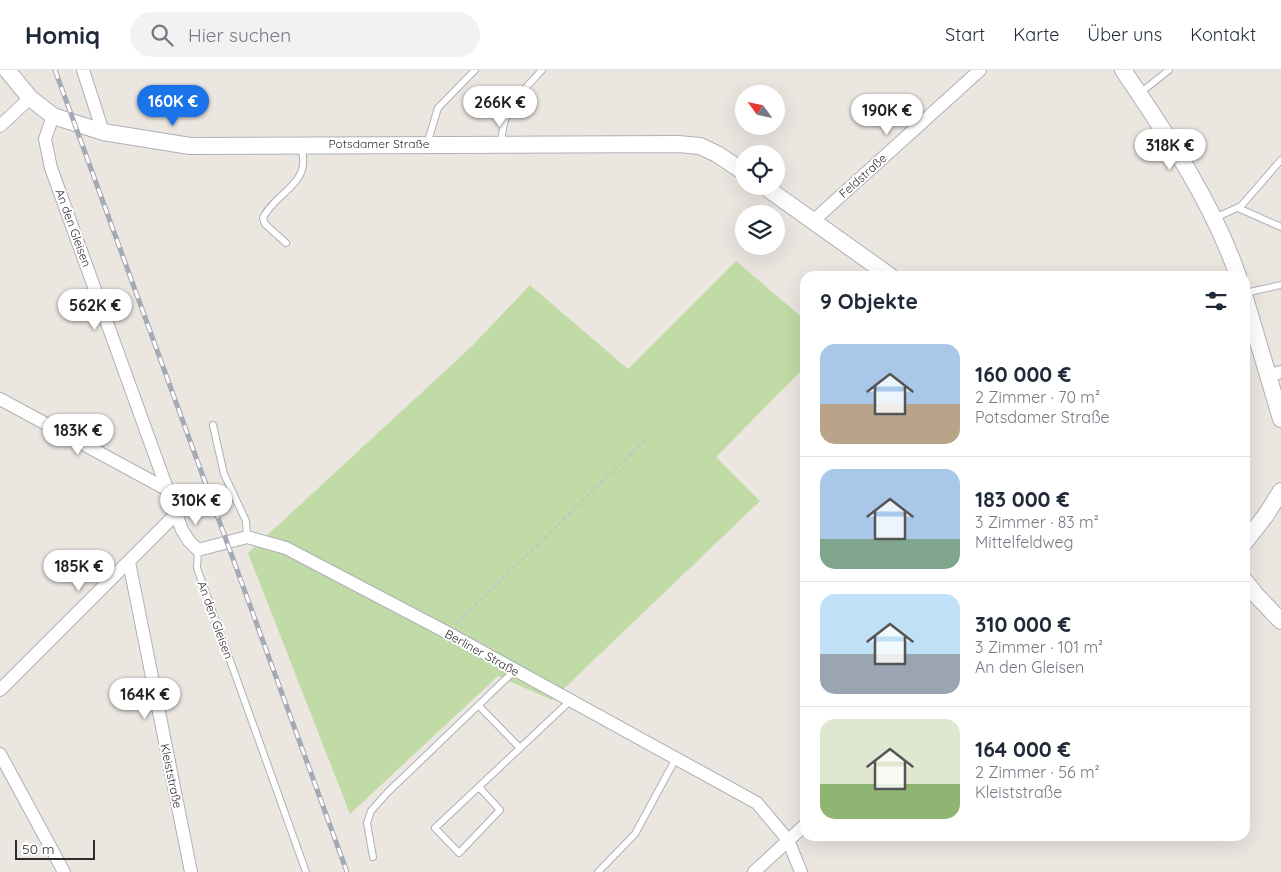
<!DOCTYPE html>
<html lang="de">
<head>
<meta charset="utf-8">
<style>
	:root { --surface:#fff; --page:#f2f2f3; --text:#1f2937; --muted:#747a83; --line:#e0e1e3; --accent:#1a73e8 }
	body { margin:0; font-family:Quicksand,sans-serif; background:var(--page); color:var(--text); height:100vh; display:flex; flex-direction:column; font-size:19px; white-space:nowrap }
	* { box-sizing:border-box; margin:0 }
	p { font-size:16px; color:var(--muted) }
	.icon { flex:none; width:28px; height:28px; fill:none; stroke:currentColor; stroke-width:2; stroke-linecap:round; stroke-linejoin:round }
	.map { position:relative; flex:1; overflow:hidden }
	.details { position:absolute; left:800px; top:201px; width:450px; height:570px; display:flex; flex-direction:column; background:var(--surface); border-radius:15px; box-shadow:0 5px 20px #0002 }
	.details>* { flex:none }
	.needle { width:32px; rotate:303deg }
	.fabs { position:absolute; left:735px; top:15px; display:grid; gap:10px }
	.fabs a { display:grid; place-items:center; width:50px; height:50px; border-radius:50%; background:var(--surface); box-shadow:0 5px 20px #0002; font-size:25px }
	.scale { position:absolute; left:15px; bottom:12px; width:80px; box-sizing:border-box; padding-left:5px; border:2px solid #2d2d2d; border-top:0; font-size:14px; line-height:18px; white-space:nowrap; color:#2d2d2d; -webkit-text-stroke:4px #fff; paint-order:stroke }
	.price { position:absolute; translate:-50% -42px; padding:0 11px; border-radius:18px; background:#fff; color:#222; font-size:16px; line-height:32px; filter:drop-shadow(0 1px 2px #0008) }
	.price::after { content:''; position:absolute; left:50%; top:30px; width:15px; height:11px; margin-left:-8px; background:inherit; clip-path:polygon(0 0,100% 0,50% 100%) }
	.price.selected { background:var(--accent); color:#fff }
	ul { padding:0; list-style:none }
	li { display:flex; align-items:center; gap:15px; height:125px; padding:0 20px }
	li+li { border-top:1px solid var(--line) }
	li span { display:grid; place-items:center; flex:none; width:140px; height:100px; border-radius:15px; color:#555 }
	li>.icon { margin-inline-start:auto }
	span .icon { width:60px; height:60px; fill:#fffc; stroke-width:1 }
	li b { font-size:21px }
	h2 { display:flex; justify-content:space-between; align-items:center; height:60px; padding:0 20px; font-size:21px }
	header { display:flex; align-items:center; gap:30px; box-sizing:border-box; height:70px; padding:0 25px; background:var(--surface); border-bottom:1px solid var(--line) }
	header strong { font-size:24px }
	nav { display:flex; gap:28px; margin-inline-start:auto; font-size:18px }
	.search { width:350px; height:45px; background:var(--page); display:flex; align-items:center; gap:12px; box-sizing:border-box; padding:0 18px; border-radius:28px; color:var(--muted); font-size:19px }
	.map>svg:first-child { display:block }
	.green { fill:#c0dba5 }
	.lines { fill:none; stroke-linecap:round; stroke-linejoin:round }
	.service-casing { stroke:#adb1b7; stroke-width:8 }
	.minor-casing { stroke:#adb1b7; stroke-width:14 }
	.tertiary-casing { stroke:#adb1b7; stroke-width:18 }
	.path { stroke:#c4c4c4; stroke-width:2; stroke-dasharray:4 2.5; stroke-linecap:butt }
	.service { stroke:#fff; stroke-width:6 }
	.minor { stroke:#fff; stroke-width:12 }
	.tertiary { stroke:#fff; stroke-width:16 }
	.rail-casing { stroke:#a4a9b4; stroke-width:5 }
	.rail { stroke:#fff; stroke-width:3; stroke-dasharray:9; stroke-linecap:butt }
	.labels { text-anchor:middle; stroke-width:4; stroke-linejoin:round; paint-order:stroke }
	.street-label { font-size:12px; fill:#2d2d2d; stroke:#fff }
</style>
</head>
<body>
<header>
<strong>Homiq</strong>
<div class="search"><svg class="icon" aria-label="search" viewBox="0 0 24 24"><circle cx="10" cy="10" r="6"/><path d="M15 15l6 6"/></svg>Hier suchen</div>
<nav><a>Start</a><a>Karte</a><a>Über uns</a><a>Kontakt</a></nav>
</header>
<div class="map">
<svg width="1281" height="802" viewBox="0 0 1281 802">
	<rect width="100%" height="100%" fill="#ece6e1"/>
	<path class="green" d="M736,191l69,59v47l-89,90 44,44 -208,199 -54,-24 -148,138 -102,-261 224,-207 58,-61 98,84z"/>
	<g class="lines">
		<defs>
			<path id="service" d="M1140,23l29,-23
				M427,74l11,-36 37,-38
				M502,74c-2,-33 19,-51 40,-74
				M1238,138l43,19
				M1215,148l26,-12 40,-46
				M286,173l-21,-19 -2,-6c8,-19 38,-32 40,-53 1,-6 -1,-14 -2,-20
				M1245,223l36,-8
				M213,355l11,49 22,47 1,16
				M198,480l-1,18 109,304
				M479,636l41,42
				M479,717l21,23 -41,43 -24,-25 135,-127
				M373,787l-6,-34 4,-12 16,-18 127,-122
				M598,802l37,-38 40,-74"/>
			<path id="minor" d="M83,0l20,62
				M53,46l-8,23 6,29 131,362 7,11 9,9 49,-13 39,11 162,85 309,170 31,37 13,32
				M0,56l30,-28
				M813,151l167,-151
				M1268,305l13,-3
				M0,329l168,91
				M129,492l62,310
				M0,620l177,-177
				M0,684l64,118
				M754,802l51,-47"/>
			<path id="tertiary" d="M7,0l23,28 23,18 50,16 87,14 488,-2 22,2 17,8 27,18
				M1123,0c44,65 89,131 115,206
				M764,116l126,90
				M1245,228l36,121
				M1245,472l21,-27 15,-24
				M1245,511l12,15 24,25"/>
		</defs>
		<use href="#service" class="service-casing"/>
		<use href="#minor" class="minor-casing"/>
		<use href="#tertiary" class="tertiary-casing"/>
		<path class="path" d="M456,554l190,-185"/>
		<use href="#service" class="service"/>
		<use href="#minor" class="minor"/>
		<use href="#tertiary" class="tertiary"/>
		<defs>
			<path id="rail" d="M55,0l292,802"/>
		</defs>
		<use href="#rail" class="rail-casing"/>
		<use href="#rail" class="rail"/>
	</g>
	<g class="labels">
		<g class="street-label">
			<text x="379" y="78">Potsdamer Straße</text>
			<text transform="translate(863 106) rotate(-42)" y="4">Feldstraße</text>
			<text transform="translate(73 158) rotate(70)" y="4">An den Gleisen</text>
			<text transform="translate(215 550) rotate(70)" y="4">An den Gleisen</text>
			<text transform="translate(482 583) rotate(29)" y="4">Berliner Straße</text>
			<text transform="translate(171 706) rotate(78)" y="4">Kleiststraße</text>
		</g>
	</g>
</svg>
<div class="fabs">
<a><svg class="needle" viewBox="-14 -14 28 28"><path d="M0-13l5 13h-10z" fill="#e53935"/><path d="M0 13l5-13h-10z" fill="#747a83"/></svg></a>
<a><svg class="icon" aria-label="locate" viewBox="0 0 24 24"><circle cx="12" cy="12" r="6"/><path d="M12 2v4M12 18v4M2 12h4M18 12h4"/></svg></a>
<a><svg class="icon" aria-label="layers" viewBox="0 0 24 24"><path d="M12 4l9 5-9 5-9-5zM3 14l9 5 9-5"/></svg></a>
</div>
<div class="scale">50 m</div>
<b class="price selected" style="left:173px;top:57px">160K €</b>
<b class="price" style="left:500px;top:58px">266K €</b>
<b class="price" style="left:887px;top:66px">190K €</b>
<b class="price" style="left:1170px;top:101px">318K €</b>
<b class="price" style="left:95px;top:261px">562K €</b>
<b class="price" style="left:78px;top:386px">183K €</b>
<b class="price" style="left:196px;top:456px">310K €</b>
<b class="price" style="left:79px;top:522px">185K €</b>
<b class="price" style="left:145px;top:650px">164K €</b>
<section class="details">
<h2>9 Objekte<svg class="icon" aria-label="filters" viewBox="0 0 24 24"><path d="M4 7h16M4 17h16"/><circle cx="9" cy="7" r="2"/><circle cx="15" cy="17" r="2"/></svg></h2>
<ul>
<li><span style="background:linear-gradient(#a9c7e8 60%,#b9a48a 0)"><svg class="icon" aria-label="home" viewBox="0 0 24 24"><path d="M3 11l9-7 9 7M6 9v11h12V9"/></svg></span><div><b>160 000 €</b><p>2 Zimmer · 70 m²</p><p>Potsdamer Straße</p></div></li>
<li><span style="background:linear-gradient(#a9c7e8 70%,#7fa58c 0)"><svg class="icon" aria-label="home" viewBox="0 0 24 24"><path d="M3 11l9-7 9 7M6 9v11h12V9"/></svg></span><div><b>183 000 €</b><p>3 Zimmer · 83 m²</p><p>Mittelfeldweg</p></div></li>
<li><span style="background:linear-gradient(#bfe0f5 60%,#9aa5b1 0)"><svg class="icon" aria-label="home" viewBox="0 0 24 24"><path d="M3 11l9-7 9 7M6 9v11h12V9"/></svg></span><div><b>310 000 €</b><p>3 Zimmer · 101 m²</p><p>An den Gleisen</p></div></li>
<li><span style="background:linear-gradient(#dfe7d0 65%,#8fb573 0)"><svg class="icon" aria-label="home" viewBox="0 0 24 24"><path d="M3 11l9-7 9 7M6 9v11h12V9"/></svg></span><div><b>164 000 €</b><p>2 Zimmer · 56 m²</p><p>Kleiststraße</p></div></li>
</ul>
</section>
</div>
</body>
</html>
